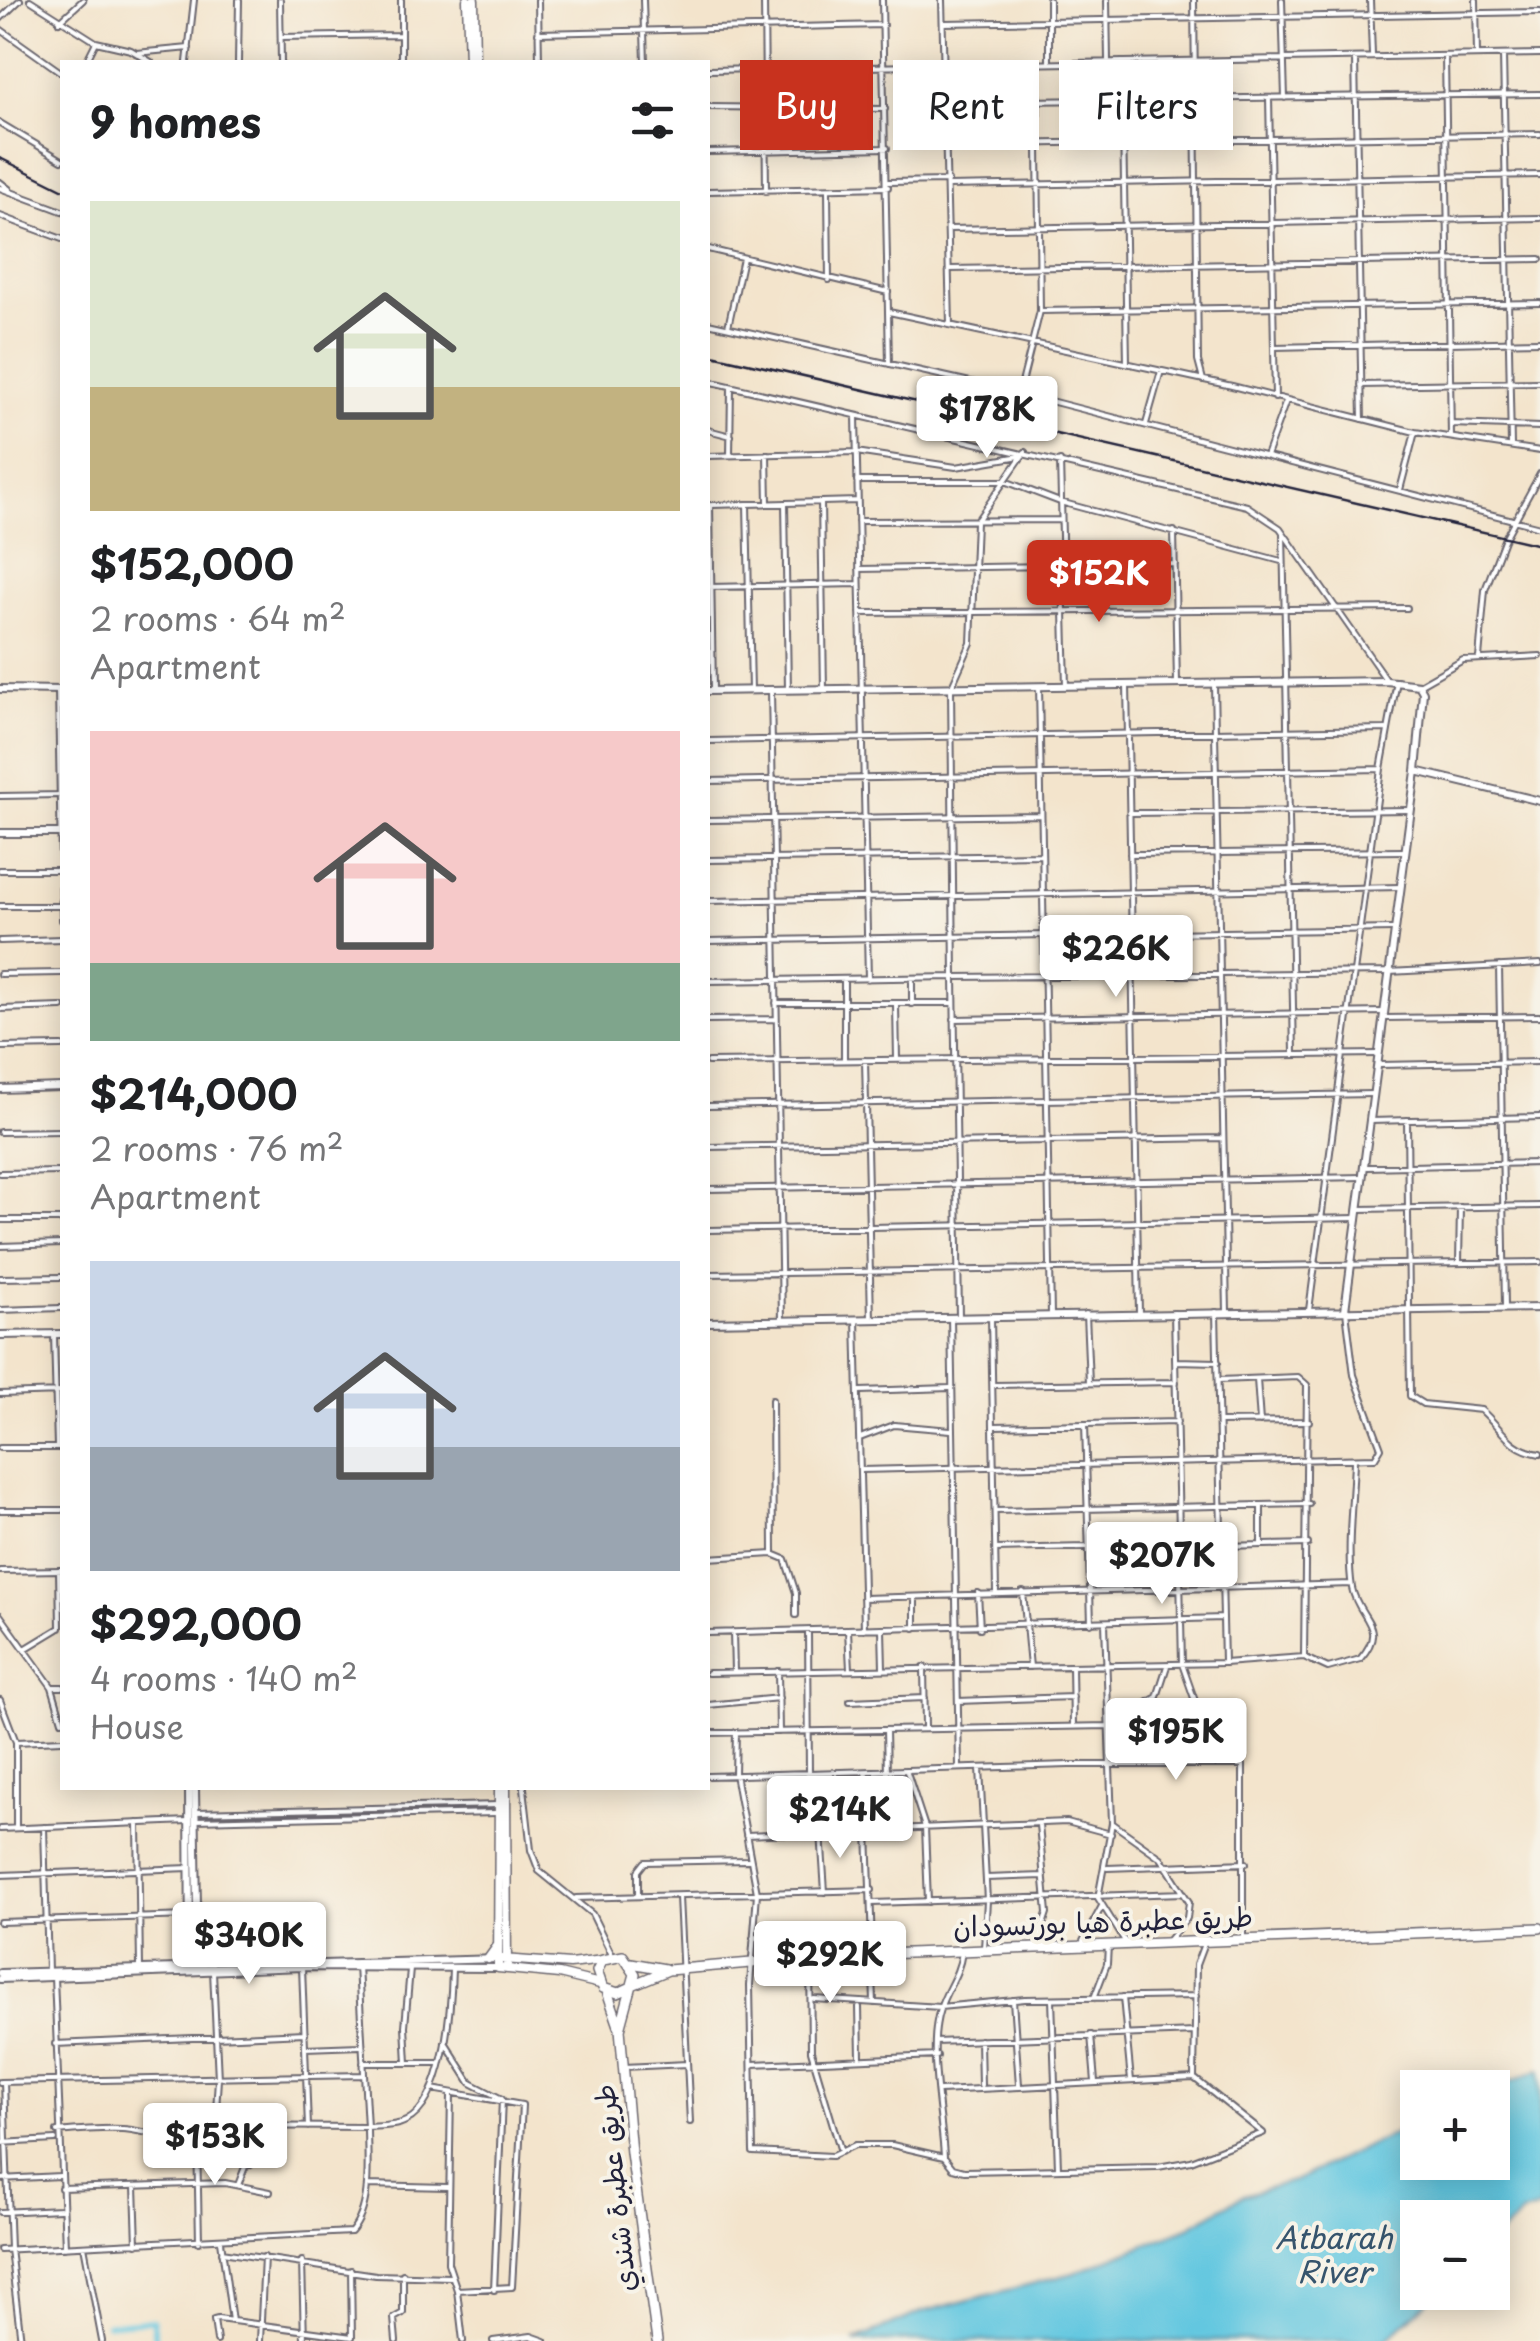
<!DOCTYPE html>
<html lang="en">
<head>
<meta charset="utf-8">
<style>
	:root { --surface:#fff; --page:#f2f2f2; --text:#202124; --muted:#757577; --accent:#c8321e }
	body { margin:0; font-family:"Playpen Sans","Playpen Sans Arabic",sans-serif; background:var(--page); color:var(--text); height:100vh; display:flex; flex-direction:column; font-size:38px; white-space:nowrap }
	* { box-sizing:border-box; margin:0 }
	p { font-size:32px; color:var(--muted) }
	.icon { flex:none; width:55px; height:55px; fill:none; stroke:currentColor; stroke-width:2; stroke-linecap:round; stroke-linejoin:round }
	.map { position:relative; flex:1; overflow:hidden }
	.side { position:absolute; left:60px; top:60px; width:650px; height:1730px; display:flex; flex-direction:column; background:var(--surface); border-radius:0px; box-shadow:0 5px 25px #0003 }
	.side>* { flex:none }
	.banner { position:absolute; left:740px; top:60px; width:650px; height:90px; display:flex; gap:20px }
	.tools { position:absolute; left:1400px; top:2070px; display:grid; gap:20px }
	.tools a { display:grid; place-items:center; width:110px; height:110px; border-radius:0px; background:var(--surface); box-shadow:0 5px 25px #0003; font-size:50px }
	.price { position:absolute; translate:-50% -85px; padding:0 22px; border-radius:10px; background:#fff; color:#222; font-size:32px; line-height:65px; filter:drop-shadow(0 2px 5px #0008) }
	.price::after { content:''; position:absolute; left:50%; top:60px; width:30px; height:22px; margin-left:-15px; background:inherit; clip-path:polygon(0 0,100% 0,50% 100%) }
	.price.current { background:var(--accent); color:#fff }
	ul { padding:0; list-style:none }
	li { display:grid; align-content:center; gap:20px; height:530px; padding:0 30px }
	li span { display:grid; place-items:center; height:310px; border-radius:0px; color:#555 }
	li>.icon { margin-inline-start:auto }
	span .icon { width:180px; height:180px; fill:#fffc; stroke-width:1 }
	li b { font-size:42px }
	h2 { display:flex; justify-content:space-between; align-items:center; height:120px; padding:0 30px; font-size:42px }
	.chip { padding:0 35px; border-radius:0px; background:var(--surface); box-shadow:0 5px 25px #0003; font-size:35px; line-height:90px }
	.chip.current { background:var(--accent); color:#fff }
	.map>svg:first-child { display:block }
	.water { fill:#63c7e0; stroke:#42748e; stroke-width:2.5 }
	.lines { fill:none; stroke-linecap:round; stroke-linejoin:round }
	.canal { stroke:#63c7e0; stroke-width:5 }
	.street-casing { stroke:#6b666e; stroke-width:8 }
	.secondary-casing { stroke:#6b666e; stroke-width:10 }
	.primary-casing { stroke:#6b666e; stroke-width:11 }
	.highway-casing { stroke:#6b666e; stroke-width:12 }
	.street { stroke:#fff; stroke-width:4 }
	.secondary { stroke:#fff; stroke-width:6 }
	.primary { stroke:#fff; stroke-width:8 }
	.highway { stroke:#fff; stroke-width:9 }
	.rail { stroke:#22223b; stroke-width:2.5 }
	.labels { text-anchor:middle; stroke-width:8; stroke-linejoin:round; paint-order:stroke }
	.street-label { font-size:28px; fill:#22223b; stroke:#f7f3e8 }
	.water-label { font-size:30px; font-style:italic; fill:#36546d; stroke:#f7f3e8 }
</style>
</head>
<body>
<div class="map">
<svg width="1540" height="2341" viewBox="0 0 1540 2341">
	<rect width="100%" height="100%" fill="#f7f3e8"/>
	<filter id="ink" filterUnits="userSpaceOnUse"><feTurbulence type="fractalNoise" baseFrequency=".01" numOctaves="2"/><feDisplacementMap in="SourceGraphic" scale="20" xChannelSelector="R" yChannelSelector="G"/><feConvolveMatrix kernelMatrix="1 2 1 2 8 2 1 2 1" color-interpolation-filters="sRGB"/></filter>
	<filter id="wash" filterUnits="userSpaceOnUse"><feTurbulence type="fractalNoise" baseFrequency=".0048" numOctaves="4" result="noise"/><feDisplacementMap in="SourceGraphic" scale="40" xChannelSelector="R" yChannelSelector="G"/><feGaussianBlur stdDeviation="2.25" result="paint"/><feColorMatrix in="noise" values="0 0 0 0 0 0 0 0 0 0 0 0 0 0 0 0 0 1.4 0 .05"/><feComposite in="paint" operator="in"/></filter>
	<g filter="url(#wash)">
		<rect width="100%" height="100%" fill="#f3e4cc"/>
		<path class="water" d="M1540,2070v139l-18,5 -29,28 -1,-24h-74v74l19,1 -52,48h-531l68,-29 152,-39 115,-46 55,-32 52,-15 121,-57 1,39h74l1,-73z"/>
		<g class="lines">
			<path class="canal" d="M107,2324l46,-4 3,21"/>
		</g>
	</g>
	<g filter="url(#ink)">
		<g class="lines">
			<defs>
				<path id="street" d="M30,0l66,42 35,8 20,12
					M280,0l1,62
					M401,0v62
					M538,0l1,62
					M643,0l2,62
					M764,0l2,191
					M882,0l7,364
					M942,0l8,324
					M1049,0v63
					M1107,0l1,60
					M1194,0l4,361 5,19
					M1282,0l3,98
					M1370,0l2,55
					M1476,0l1,55
					M0,19l20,-19
					M59,22l24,-22
					M944,23l596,-11
					M0,29l62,44
					M538,33l345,-8
					M281,37l120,-2
					M136,53l53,-5
					M1503,55l8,390
					M1445,57l6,380
					M1355,59l7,360
					M86,62l10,-20
					M187,62l7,-62
					M238,62l1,-62
					M1122,62l5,301
					M708,70l832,-16
					M1269,98l6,300
					M946,102l594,-8
					M708,107l177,2
					M0,123l62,37
					M947,145l593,-11
					M708,152l179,-4
					M0,182l9,7
					M888,182l60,-1
					M948,186l592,-11
					M0,188l62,23
					M828,190l1,90
					M708,191l180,-4
					M0,216l62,23
					M949,229l591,-11
					M708,249l180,43
					M950,269l590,-10
					M1040,311l500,-8
					M889,312l343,74 183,46 125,19
					M708,323l311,70 521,134
					M728,327l15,-69
					M1274,347l266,-6
					M708,381l539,125 33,22 107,153
					M1361,385l179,-3
					M1020,391l20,-80 -3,-247
					M856,416l12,563
					M1146,424l15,-53
					M1451,424l89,3
					M708,430l23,6
					M767,454l1,49
					M730,455l1,-68
					M708,456l148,-4 100,15 64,-11
					M1266,456l20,-55
					M1060,461l6,225
					M857,481h148l55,21 221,59
					M1400,490l15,-58
					M821,502l3,188
					M785,503l3,187
					M747,504l4,187
					M710,505l3,186
					M712,505l145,-4
					M858,521l203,-1
					M1174,531l3,153
					M1283,533l11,520
					M859,569l316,-5
					M708,587l150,-3
					M860,613l547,-5
					M1479,658l6,-68 19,-50 36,-66
					M1214,684l13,628
					M1127,685l12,628
					M1419,685l44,-25 77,-4
					M1039,686l12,629
					M58,690l4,230
					M771,690l11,630
					M708,741l678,-12
					M708,781l673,-12
					M0,796l62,-1
					M1131,813l280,-3
					M708,820l333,-5
					M1130,854l275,-3
					M708,860l334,-5
					M0,870h60
					M708,901l692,-14
					M0,906h62
					M0,941l62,-2
					M708,941l685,-12
					M1499,966l6,340
					M0,974l62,-1
					M912,978v26
					M844,980v80
					M708,981l246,-4 -3,-289 20,-45 5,-121 49,-70
					M776,1003h178
					M896,1005l1,54
					M0,1009l62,-2
					M1385,1018l155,-2
					M954,1019l430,-7
					M708,1020l68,-1
					M0,1047l62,-1
					M865,1060l6,259
					M708,1062l670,-8
					M1380,1065l160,-3
					M708,1106l665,-12
					M1407,1120l3,276 13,8 58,6c22,19 27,39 59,44
					M1370,1121l170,-4
					M0,1132l62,-1
					M708,1147l515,-9
					M1367,1167l173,-4
					M0,1173l62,-1
					M708,1189l655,-12
					M1359,1209l181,-3
					M0,1220h62
					M708,1230l650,-12
					M0,1246l62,-2
					M1459,1263l1,-56
					M708,1274l832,-12
					M0,1278l62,-1
					M0,1310l62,-2
					M1309,1310l72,-541 16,-88
					M1216,1312l8,350
					M1174,1313l8,351 13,37 8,11 24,15 16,38v171
					M1086,1314l3,69
					M951,1317l8,450
					M959,1317l-5,-340 435,-5 151,-8
					M991,1317l5,275
					M856,1319l8,310
					M54,1334l3,113
					M1176,1361l42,1
					M1257,1379l3,43
					M1219,1380l79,-3 9,8 -3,272
					M993,1385l183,-3
					M860,1391l90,-3
					M0,1394l62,-2
					M772,1400l1,154
					M1220,1422l89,-1
					M1085,1424l6,199
					M994,1426l183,-4
					M860,1438l34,-13 57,5
					M0,1448h62
					M861,1470l514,-12 6,-10 -27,-73 -8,-64
					M0,1510h62
					M995,1511l314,-7
					M1261,1545v-39
					M1223,1546l85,-2
					M995,1549l185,-4
					M708,1558l65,-4 12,5 11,34v22
					M59,1570l1,58
					M0,1571l62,-1
					M1023,1592l7,75
					M978,1593l2,35
					M863,1598l488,-14
					M915,1598v30
					M0,1615l52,72 10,34
					M1105,1623l7,200 -14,75 28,45
					M882,1629l1,39
					M848,1630l2,39
					M808,1631l1,144
					M733,1632l1,40
					M708,1633l515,-15
					M25,1649l33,-20
					M1072,1666l1,60
					M924,1667l1,61
					M778,1671l1,61
					M708,1673l516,-10 80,-6 24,11 32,-9c29,-33 -2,-40 -8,-71 -6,-39 1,-88 2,-128
					M52,1687h10
					M0,1700l16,42v85
					M850,1701l75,-3
					M958,1701l115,-4
					M708,1705l71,-7
					M886,1730l1,44
					M736,1732l-1,42 22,119 -7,92 3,167 79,4 23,-11h37l52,12 9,11 11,3 194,-4 33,-6 72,-28 -69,-55
					M708,1733l402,-7 47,-29 10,-31
					M16,1742l46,-2
					M980,1768l7,133 -3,47
					M907,1772l18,55 3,75
					M866,1773l8,230
					M708,1776l361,-11h173
					M524,1788l7,62 8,21 53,43 20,41
					M195,1812l304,-7
					M196,1820l300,-7
					M138,1823l2,145
					M1112,1823l49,35 28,44 -2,16 -20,24
					M44,1827l4,144
					M0,1829l189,-8
					M893,1829l174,-7 44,12
					M821,1832l4,60
					M746,1835l124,-5
					M1107,1868l139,-5
					M0,1875l190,-7
					M986,1878l58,-2
					M638,1896v-25l7,-9 103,-2
					M679,1897l11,225
					M576,1898l296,-8
					M872,1903l312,-10
					M0,1922l190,-6
					M796,1936l1,23
					M753,1938l118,-5
					M1081,1945l21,-39
					M1036,1947l11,-34 -8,-88
					M810,1958l1,93 30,101
					M302,1967l6,160
					M213,1971l5,108 -3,47
					M54,1977l11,270
					M1123,1997l8,84
					M1094,1998l13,-34 1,-19
					M814,1999l126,8 85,-8 171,-3
					M1052,1999l6,169
					M1013,2000l6,85
					M859,2007l1,50
					M1091,2035l4,47
					M980,2040l1,45
					M445,2042l26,41 31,16 -8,191
					M935,2042l260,-10
					M55,2044l250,-11
					M305,2048l55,-2
					M363,2063h75
					M407,2063l-2,-37 5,-57
					M753,2064l184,-8
					M624,2067l63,-3
					M0,2082l364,-7
					M4,2082l6,167 11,92
					M432,2089l90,16 -10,182 -55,3
					M940,2091l254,-13 2,-113 9,-24
					M451,2094l-3,169 9,27 6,51
					M57,2132c22,-2 44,-4 65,-3 26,1 70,20 93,-3l152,1 -9,-161
					M197,2137l2,105
					M0,2143l55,-3
					M944,2157c-2,-41 -17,-111 -4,-148 6,-20 19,-33 22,-57
					M0,2179l60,-3
					M238,2185l7,-18 12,-6 7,-32
					M367,2185l80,2
					M135,2186l2,58
					M61,2188l164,-5 45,9
					M0,2212l60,-3
					M221,2241l11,80
					M84,2246l18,95
					M0,2250l351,-18c22,-25 16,-74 16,-105 12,-1 28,0 39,-6 39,-19 45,-113 46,-152
					M222,2252l154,23 74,2
					M302,2261l2,80
					M217,2341l-3,-21 4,-1 134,18 -1,-67
					M260,2341l4,-84
					M396,2341l-2,-23 9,-5v-39
					M493,2341l38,-5 14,5"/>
				<path id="secondary" d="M0,689l62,1
					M708,691l679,-10 32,4 4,7 -7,79 -71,539
					M1416,771l124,30
					M0,833h62
					M0,1089l62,-2
					M708,1322l832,-14
					M0,1335l62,-1
					M189,1788l1,178
					M195,1788l3,178
					M0,1973l499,-14
					M0,1979l302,-12 196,1"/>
				<path id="primary" d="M467,0l2,62
					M474,0l1,62
					M499,1788l-1,180 61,6 41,10
					M506,1788l1,181
					M488,1959l10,-14
					M503,1959l67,5 33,-4"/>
				<path id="highway" d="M631,1963l34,6
					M632,1985l36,-15 165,-14 707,-28
					M629,1988l-11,5 -15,-5 -6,-17 6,-11 20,-4 12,18 -15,55 11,124 26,188
					M607,1991l12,35"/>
			</defs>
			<use href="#street" class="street-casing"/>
			<use href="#secondary" class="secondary-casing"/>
			<use href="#primary" class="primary-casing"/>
			<use href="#highway" class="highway-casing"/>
			<use href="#street" class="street"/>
			<use href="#secondary" class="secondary"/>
			<use href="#primary" class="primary"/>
			<use href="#highway" class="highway"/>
			<path class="rail" d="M0,158l62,31
				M708,354l832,191"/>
		</g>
	</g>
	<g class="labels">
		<g class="street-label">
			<text transform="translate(1103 1922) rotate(-2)" y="10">طريق عطبرة هيا بورتسودان</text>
			<text transform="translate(615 2188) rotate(-96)" y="10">طريق عطبرة شندي</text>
		</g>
		<g class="water-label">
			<text x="1334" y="2249">Atbarah<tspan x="1334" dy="34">River</tspan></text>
		</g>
	</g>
</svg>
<div class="tools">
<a>+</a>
<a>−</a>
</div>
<b class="price" style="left:987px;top:461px">$178K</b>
<b class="price current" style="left:1099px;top:625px">$152K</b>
<b class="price" style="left:1116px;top:1000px">$226K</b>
<b class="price" style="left:1162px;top:1607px">$207K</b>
<b class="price" style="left:1176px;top:1783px">$195K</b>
<b class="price" style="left:840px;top:1861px">$214K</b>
<b class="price" style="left:249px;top:1987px">$340K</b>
<b class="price" style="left:830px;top:2006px">$292K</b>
<b class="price" style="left:215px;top:2188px">$153K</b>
<div class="banner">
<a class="chip current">Buy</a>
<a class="chip">Rent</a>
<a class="chip">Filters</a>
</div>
<section class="side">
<h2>9 homes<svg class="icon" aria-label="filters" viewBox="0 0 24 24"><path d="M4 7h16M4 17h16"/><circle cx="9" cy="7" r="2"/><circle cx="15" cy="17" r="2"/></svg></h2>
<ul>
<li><span style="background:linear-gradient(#dfe7d0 60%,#c2b280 0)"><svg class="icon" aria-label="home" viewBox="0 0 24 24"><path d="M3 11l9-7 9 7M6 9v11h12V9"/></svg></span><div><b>$152,000</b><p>2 rooms · 64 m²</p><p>Apartment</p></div></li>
<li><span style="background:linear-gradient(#f6c9c9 75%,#7fa58c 0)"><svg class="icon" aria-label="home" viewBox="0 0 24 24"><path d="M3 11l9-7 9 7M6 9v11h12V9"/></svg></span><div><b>$214,000</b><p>2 rooms · 76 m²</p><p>Apartment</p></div></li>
<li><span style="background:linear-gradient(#c9d6e8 60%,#9aa5b1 0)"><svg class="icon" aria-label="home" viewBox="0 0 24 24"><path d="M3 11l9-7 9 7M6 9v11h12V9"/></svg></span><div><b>$292,000</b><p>4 rooms · 140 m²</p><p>House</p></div></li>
</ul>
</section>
</div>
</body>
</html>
